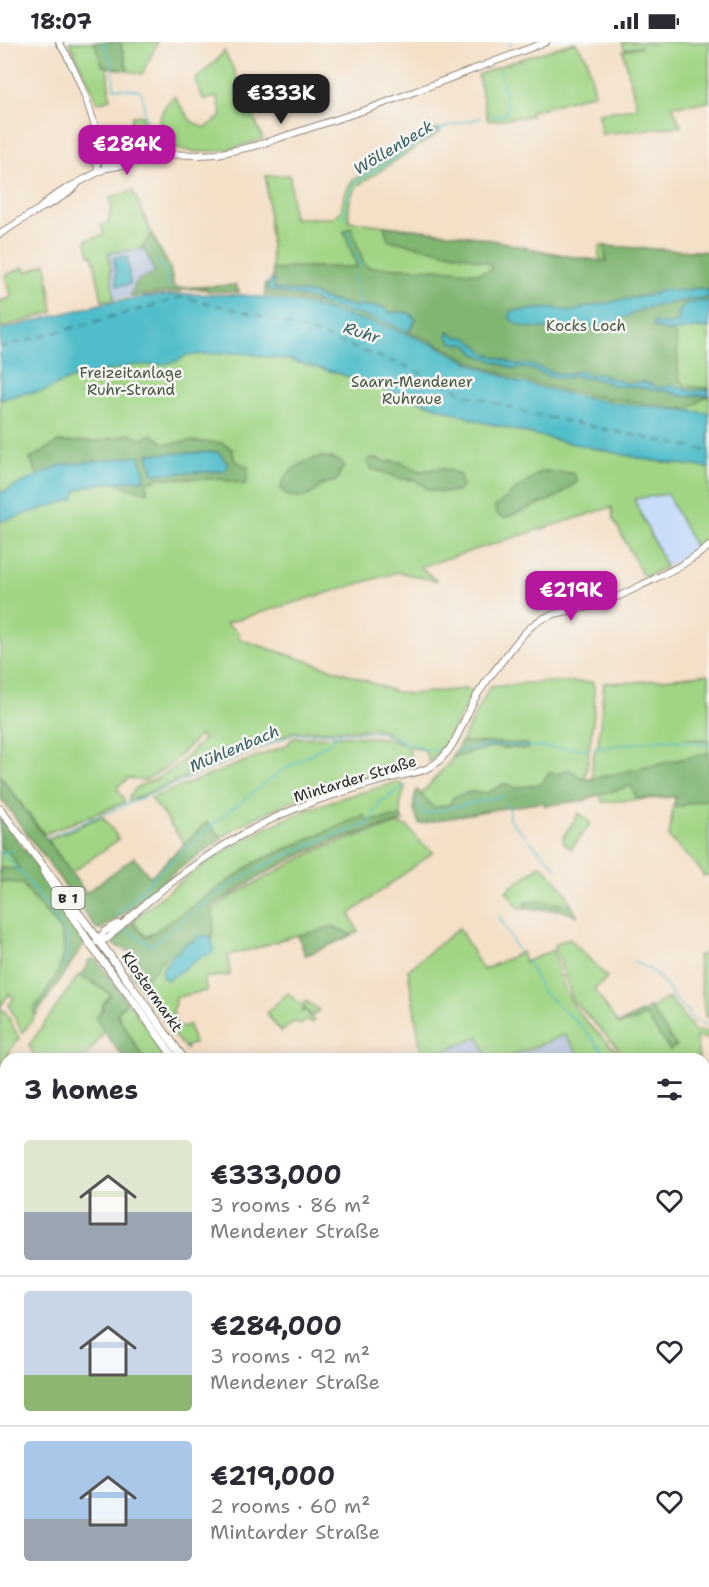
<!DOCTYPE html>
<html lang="en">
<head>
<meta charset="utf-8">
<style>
	:root { --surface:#fff; --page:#f2f2f3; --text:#2b2b33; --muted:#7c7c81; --line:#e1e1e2; --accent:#b5179e }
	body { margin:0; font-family:"Shantell Sans",sans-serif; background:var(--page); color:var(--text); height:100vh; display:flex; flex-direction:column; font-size:22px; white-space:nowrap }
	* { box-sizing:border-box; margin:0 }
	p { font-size:20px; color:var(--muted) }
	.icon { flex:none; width:33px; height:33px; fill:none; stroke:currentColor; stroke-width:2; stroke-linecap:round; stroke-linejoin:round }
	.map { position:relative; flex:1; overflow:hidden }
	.sheet { position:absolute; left:0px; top:1011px; width:710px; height:534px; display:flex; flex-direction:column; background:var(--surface); border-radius:18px 18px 0 0; box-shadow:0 3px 15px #0003 }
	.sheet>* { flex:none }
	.price { position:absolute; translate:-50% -51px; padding:0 14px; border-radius:12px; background:var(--accent); color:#fff; font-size:20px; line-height:39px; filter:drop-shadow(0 2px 3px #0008) }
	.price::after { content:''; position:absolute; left:50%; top:36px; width:18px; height:14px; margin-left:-9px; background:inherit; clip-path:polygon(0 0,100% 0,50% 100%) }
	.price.current { background:#222; color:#fff }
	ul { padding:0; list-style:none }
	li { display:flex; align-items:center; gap:18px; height:150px; padding:0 24px }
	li+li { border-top:2px solid var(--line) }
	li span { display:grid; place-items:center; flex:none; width:168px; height:120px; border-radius:6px; color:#555 }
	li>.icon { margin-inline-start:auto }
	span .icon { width:72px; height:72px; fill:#fffc; stroke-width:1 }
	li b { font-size:26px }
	h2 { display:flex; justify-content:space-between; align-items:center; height:72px; padding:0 24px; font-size:26px }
	.status { display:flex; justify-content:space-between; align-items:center; height:42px; padding:0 30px; background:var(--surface); direction:ltr }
	.status svg { height:16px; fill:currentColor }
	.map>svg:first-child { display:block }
	.built { fill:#c9dcf9 }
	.industrial { fill:#b6c5de }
	.green { fill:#a1d585; stroke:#668058; stroke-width:1.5 }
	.forest { fill:#80b672; stroke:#56704e; stroke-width:1.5 }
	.water { fill:#50bdca; stroke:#3e747a; stroke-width:1.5 }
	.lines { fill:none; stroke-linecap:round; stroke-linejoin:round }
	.stream { stroke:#50bdca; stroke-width:1.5 }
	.ferry { stroke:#385e63; stroke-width:1.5; stroke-dasharray:8 6; stroke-linecap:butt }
	.secondary-casing { stroke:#908579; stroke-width:8 }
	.primary-casing { stroke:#908579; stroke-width:9 }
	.secondary { stroke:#fff; stroke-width:6 }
	.primary { stroke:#fff; stroke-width:7 }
	.labels { text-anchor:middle; stroke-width:5; stroke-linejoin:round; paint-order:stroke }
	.shield { fill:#f6f6f2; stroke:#686867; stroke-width:1.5 }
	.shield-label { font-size:14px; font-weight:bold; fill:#2b2b2b }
	.park-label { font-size:15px; fill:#485642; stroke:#f6f6f2 }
	.street-label { font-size:15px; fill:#2b2b2b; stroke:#f6f6f2 }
	.water-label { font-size:16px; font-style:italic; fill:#385e63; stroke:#f6f6f2 }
</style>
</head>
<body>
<div class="status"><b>18:07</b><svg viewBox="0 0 49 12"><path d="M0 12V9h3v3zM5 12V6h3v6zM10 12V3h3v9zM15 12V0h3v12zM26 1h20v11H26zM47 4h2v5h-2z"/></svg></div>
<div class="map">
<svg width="709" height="1545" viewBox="0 0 709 1545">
	<rect width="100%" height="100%" fill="#f6f6f2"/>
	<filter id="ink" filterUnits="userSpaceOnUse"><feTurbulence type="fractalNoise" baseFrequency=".0167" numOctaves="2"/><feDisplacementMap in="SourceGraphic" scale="12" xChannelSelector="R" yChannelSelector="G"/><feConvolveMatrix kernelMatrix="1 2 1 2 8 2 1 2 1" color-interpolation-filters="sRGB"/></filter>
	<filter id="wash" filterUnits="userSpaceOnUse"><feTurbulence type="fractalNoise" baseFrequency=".008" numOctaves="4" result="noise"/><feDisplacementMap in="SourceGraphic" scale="24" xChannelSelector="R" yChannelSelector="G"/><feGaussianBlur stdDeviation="1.35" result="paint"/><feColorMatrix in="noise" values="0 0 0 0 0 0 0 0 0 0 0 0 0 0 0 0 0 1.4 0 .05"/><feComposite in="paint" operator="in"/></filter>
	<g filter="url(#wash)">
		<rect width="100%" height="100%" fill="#f4dfc7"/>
		<path class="built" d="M667,452l29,55 -12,9 -18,9 -33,-68z
			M331,1539h195l4,6h-204z"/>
		<path class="industrial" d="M152,192l11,43 -33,19 -16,3 -5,-47 31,-3z
			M565,994l15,23h-72z
			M479,995l9,22h-58v-2z"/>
		<path class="green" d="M69,0h25l9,24h4l3,33 -13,4 -8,-20z
			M120,0h38l-16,32 -14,-3z
			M575,0l12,16 8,35 -65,19 1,4 -43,5 -10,-46 25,-10z
			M622,0h29l-1,2 4,-1v-1h55v60l-37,4 9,20 -80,8 -2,-21 38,-5 -14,-57 19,-5 -16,3 -2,-1z
			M224,9l9,17 30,71c-24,8 -47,15 -72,12 -11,-1 -23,-6 -33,-8 -3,-18 3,-35 16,-47l17,25 14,7 17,-12 -5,-19 -13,3 -9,-20 22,-20z
			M143,73l1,28 -15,1 3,-28z
			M439,86l1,4 -82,53c-9,11 -10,22 -9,36l129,17 91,18 32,5 -2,-5 1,-10 109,6v187l-80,17 19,4 61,8v71l-13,10 -29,-55 -33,5 32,68 -20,10 -4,-3 -29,-56 -1,-11 -192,60 17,14 -39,-9 -172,51 13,10v6l109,35 48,18 14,2 54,-5 10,2 -32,59 -13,12 -4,-12 -17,-3 5,17c-65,17 -134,36 -191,73l-15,-15 -22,22 -34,-46 136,-53 6,-7 55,-2 37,2 20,7 -25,-16 -88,3 -163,69v-4l8,-10 19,-8 18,-11 30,-29 -4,-4 -31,31 -25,15 -15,-3 -12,9 8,15 -81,32 -44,-58v-409l265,-40v-43l4,-1 4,-6 -7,-101 24,-1 3,43h39l9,-7c2,-12 4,-21 12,-31z
			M133,148l19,44 -12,15 -31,4 5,46 -12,2 -9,-46h-4l-3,-15 18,-5 -3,-10 7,-2 3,-16 -1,-10 20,-5z
			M46,221l7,49 -53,16v-27l12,-4 -7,-21 19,-9 3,5z
			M709,632v66l-24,-2 24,4v133l-6,1 -1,-5 -33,-33 4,-32 3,-9 -73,5 -4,-7 -4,1c-2,-14 -6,-40 3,-51l6,-62 32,-1z
			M554,640h39c4,22 -1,46 -4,68 -2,10 0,19 -5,29l-35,-6 -8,11 -26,4 -5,-3 -6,-1 -17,9 -17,-1 -16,5 -4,7 -16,4 -13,-14 33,-37 37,-10 36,1v-4l-66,-2 29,-55 37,-4z
			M399,740l6,6 -5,17 1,11 -31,5 -4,-1 -2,-4 -218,121 -11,-12 -1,-5c54,-48 106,-83 173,-110 30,-12 62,-20 92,-28z
			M579,771l12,10 -20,26 -7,-6 -1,-6z
			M102,774l17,23 -48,34 -23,-33z
			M0,781l62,110c1,6 3,13 3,19 -3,22 -20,41 -32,59l3,4 -14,18 -13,-28 5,-7 -5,-4 -9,13 6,6 13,25 -19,28z
			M399,782l9,3 11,14 14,11 -83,62 8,18 -44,20 -9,3 -7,-20 -15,4 -26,9 -29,7 2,20 -26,3 3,13 -31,6 -3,14 3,14 5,2 8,-2 5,19 -8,2 1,4 -13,-14 -39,-56 77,-69 20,-15 60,-33 28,-14 37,-13z
			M541,823c14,11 24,25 31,41l-15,-3h-32v4l-6,1 -13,-17z
			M459,886l24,42 39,-18 3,10 28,-12c5,16 8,34 17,49 12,22 37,42 54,60h-42l-17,-24 -61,24h-16l-9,-22 -54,22h-3l-14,-89z
			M569,896l38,39 -7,8 -6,4 24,35 2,1 25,-10 30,30 -25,-37 19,-10 26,33 14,1v7l-13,-2 3,22h-71l-55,-59 -19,-55z
			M709,910v66l-4,-2 -7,-60z
			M79,933l32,19 -9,11 2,2 -8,11 8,14 -19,27h-49l-7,-14z
			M288,951l6,6 9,6 3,-4 13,9 -7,6 -8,-9 -3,5h1l2,-3 10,12 -3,2 -3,-3 -8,5 -3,-3h-3l-13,10 -15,-19z
			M127,959l44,58h-27l-27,-45z
			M704,1040l3,18 2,1v108l-5,-5z
			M526,1539h132v6h-128z"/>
		<path class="forest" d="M94,0h26l8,29 -25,-5z
			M384,184c33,4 66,6 98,12 41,8 83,21 124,23l-2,-15 105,6v49l-23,3 -7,7v9l-9,5 -17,2 18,5 5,4 3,43 8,7 22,2v9h-4l-16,12c-68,-8 -137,-17 -202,-41 -17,-6 -32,-16 -49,-24 -9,-5 -20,-8 -30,-12l8,-12c-7,-10 -15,-9 -26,-7l-5,-5 -25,-3 -3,2 -35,-9 -8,-4 -39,-5 -2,-4 -5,5 45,9 7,5 -55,-10v-10l4,-1 4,-5 -1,-9 8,1 9,-3h68l-13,-36 7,-4 13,36 4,4 75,2 35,4 14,-4 -2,-5 -25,-8 -77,-16z
			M152,192l18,34 4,20 62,-3 3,7 -32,-1v-2h-25l-2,3 -50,4 7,-15 18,-9 -11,-23h-4z
			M130,392l12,6 9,-6 15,10 22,-3 34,2 10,6 3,12 13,6 -1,15 -3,3 -23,-6 -61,-1 -13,4v11c-11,-4 -23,-6 -34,-11l33,-3 -85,-14 -23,11 -8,-17 28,-17 41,-1z
			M320,415l12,1 11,5 2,4 -4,3 -3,9 -5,3 -10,2 -11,10 -7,3 -17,-1 -7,-7c0,-17 24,-29 39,-32z
			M370,416h7l8,4 7,-1 9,1 19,9 22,-3 18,6 2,12 -4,6h-18l-11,-2 -14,-10 -14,-1 -31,-11 -3,-5z
			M542,429l31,2 5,8 -21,16 -52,21 -9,-4 -1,-7 18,-15z
			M461,700l66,2 1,5 -37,-2 -37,10h-2z
			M709,711v46l-21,5 -12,4 -1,-7 1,-5 -39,3 -6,-13 -36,10 -12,5h-7l-31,5 -2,-4 -63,10 -61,12c-5,-14 -8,-19 -2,-34l17,18 16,-4 4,-7 16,-5 17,1 17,-9 6,1 5,3 26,-4 8,-11 10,1 9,-5 16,10h8z
			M0,734l86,117 48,-36 16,20 57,-55 15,17 -46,32 -45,38 -30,20 -5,-1 -96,-131z
			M364,773l2,5 4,1 31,-5 2,5c-28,8 -58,15 -85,26 -37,16 -73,37 -106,60l2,13 -2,20 -1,-3 -25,6 -7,8 -13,6 -27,29 -10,-14 10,-12c-9,-13 -15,-8 -26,-16l5,-8 16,-16 1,6 12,11 109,-75z
			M0,775l37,50 48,76 -49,72 -3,-4c17,-27 46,-57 22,-88 -6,-7 -13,-14 -19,-21 -5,-6 -10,-13 -14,-19l-22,-1v-14l19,1 -8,-14 -11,-9z
			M543,859l29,5 5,10 -17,-6 -35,-1v-7z
			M332,884l20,9 -38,17 -9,3 -7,-20 17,-3z
			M96,917l31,42 -10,13 27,45h-19l-21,-27 -8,-14 8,-10 -2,-3 9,-11 -29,-18 7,-16z
			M650,966l26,38 -6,4 -25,-35 -10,6 -17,3z"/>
		<path class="water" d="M127,214l3,28 -13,2 -3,-28z
			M271,238l4,1 -2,4 2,4 39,5 8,4 35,9 3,-2 25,3 5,5c11,-2 19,-3 26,7l-8,12 -18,-8 -70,-20 -7,-5 -45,-9v-4z
			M702,246l5,3 2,-1v7l-51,8 -18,5 -22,11 -23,9 -5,-5 -27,5 -37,-3 -13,-5 -4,-6 3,-5 43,-3 17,4 13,-5 69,-13 10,-5 15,2z
			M190,252l52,1 27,3 42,7 78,22 46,18 41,21 43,16 59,14 38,7 93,10v55l-61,-8 -92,-20 -78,-19 -141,-48 -48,-13 -49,-7 -53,2 -9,6 -19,4h-24l-65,14 -26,12 -23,3 -21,6v-70l108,-28 36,-5z
			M703,259h6v27h-14l-24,4 -18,-5v-5l17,3 9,-5v-9l7,-7z
			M448,290l9,5h9l12,9 7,7 33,12 11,-1 26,9 9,1 14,-2h7l5,3 9,-1 27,9 19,-1 15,6 12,-3 18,6 19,-1v5l-27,1 -14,-5h-10l-19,-4 -23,-1 -16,-6 -29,-4 -5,2 -16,-1 -16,-7 -10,-2 -10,1 -38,-15 -9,-10 -14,-1 -6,-7z
			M218,410l10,12 -3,7 -72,3 -5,-20z
			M140,414l6,23 -48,5 -21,6 -3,9 -74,23v-29l61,-28z
			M199,894h9l3,1 3,11 -1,3 -3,3 -7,2 -35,24 -6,-3v-7l10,-15 7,-4 7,-8 9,-2z"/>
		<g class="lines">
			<path class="stream" d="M104,0l9,26 1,20 24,2 4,3 4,26v15
				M510,4v-4
				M490,74l14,-1 4,-6 -8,-39
				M344,178c1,-14 3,-25 10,-37l85,-53 13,-5 29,-7
				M347,189l6,16
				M355,210l6,16
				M157,217l7,9 5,20
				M355,231v13l5,19
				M594,707l70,-10 45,6
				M456,710l36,-7 97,4
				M415,757l8,15 80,-18
				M507,762l3,8 -2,5c5,8 12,12 18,19
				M46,796l248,-104 86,-2 42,17 17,2
				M529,798l28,28
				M1,810l24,25 34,46 8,17 1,14 -5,13
				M2,810l11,-1
				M499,874l20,37
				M114,876l41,-42 65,-58 57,-44 50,-30 13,-10
				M126,887l9,7 17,9c23,-18 45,-37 69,-54 45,-30 96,-51 148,-67l11,-22 26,-16
				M528,920l14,29 38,34 27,31
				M633,920l18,8 12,12 15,21 10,8 1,5 6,5 14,5
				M704,1113l5,2"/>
			<path class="ferry" d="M0,306l183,-51 89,22 131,46 65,30 64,19 177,37"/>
		</g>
	</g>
	<g filter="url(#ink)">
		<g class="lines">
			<defs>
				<path id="secondary" d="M59,0c24,38 36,82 47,126
					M107,126l12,-2 36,-11
					M98,129l-1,-13 2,-10
					M37,169l13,-12 16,-10 40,-21 14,-10 26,-4 54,1 17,-1 38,-8 116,-38 175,-66
					M0,192c13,-8 25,-17 38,-24 14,-7 26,-13 38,-24
					M99,899l8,-2c61,-60 132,-112 214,-140 25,-8 49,-16 74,-22 12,-3 25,-4 35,-10 24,-13 32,-44 44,-67 10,-17 23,-32 35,-48 7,-9 14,-19 24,-27 18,-15 42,-13 64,-20 15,-5 31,-13 45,-20 24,-12 47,-22 67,-39
					M97,900l8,-11 13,-7"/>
				<path id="primary" d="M0,767l92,122 92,128
					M44,830l48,75 42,55 41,57
					M704,1294l5,3
					M0,1507l6,-5"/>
			</defs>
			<use href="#secondary" class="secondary-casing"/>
			<use href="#primary" class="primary-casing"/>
			<use href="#secondary" class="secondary"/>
			<use href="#primary" class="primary"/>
		</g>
	</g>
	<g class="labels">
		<rect class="shield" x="51.5" y="845" width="33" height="22" rx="4.5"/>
		<g class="shield-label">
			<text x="68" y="861">B 1</text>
		</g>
		<g class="park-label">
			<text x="586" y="289">Kocks Loch</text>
			<text x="131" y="336">Freizeitanlage<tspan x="131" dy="17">Ruhr-Strand</tspan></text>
			<text x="412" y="345">Saarn-Mendener<tspan x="412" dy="17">Ruhraue</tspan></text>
		</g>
		<g class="street-label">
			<text transform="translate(355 737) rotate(-17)" y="5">Mintarder Straße</text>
			<text transform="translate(152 950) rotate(55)" y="5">Klostermarkt</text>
		</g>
		<g class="water-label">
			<text transform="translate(393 105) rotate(-31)" y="6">Wöllenbeck</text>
			<text transform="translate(362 290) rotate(17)" y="6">Ruhr</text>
			<text transform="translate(234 706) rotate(-23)" y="6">Mühlenbach</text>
		</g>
	</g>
</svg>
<b class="price current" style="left:281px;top:83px">€333K</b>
<b class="price" style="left:127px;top:134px">€284K</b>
<b class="price" style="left:571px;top:580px">€219K</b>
<section class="sheet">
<h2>3 homes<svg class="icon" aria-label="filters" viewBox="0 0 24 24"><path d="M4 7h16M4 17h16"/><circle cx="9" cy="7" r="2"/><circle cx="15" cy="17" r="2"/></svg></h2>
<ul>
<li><span style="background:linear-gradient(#dfe7d0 60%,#9aa5b1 0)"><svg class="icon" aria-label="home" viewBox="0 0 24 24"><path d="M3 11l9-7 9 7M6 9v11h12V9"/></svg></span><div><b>€333,000</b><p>3 rooms · 86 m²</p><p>Mendener Straße</p></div><svg class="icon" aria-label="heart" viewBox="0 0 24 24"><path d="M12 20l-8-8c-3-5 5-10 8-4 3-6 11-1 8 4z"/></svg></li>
<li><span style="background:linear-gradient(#c9d6e8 70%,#8fb573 0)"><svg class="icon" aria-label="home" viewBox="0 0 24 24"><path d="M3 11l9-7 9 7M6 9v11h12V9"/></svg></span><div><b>€284,000</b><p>3 rooms · 92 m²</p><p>Mendener Straße</p></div><svg class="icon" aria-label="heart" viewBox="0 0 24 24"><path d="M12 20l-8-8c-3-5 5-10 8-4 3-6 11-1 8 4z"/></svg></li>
<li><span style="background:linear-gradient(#a9c7e8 65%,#9aa5b1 0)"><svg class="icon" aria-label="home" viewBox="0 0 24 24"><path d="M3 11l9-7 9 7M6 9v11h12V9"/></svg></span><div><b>€219,000</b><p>2 rooms · 60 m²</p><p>Mintarder Straße</p></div><svg class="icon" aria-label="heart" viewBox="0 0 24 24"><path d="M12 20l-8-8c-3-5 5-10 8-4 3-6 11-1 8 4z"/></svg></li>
</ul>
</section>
</div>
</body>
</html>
